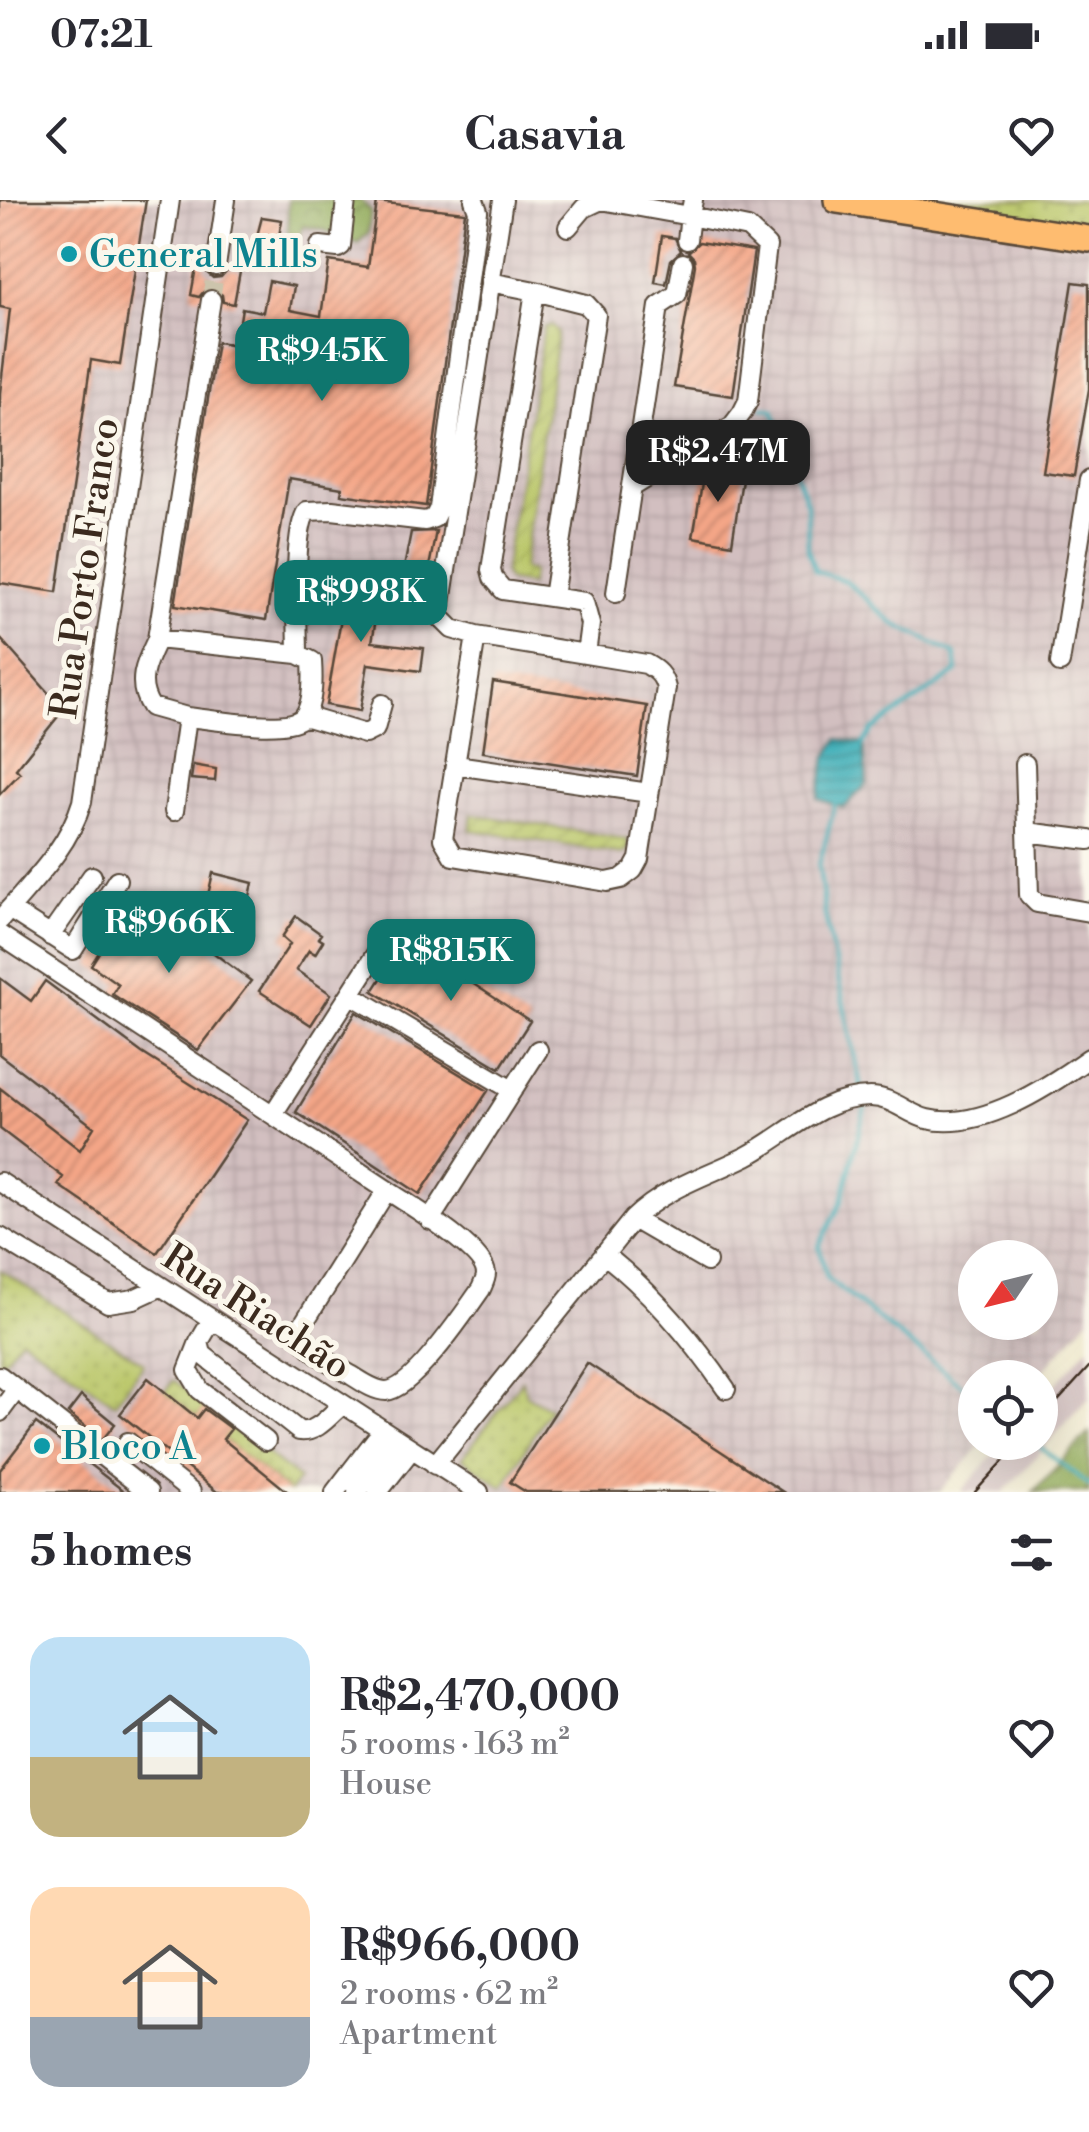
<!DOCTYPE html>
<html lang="en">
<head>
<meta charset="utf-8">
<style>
	:root { --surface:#fff; --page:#f7f7f7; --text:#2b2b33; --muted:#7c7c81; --accent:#0f766e }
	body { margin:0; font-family:"Libre Bodoni",serif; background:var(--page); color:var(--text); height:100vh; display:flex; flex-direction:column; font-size:38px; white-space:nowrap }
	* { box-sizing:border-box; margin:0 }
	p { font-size:32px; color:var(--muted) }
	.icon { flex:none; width:55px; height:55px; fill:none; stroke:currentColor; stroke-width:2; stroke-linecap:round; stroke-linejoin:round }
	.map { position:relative; height:1292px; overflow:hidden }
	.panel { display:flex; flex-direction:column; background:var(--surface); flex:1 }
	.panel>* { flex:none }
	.needle { width:65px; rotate:235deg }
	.controls { position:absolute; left:958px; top:1040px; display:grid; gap:20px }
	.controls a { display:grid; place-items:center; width:100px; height:100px; border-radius:50%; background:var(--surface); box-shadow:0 10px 40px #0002; font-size:50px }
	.price { position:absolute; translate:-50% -85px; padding:0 22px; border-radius:20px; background:var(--accent); color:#fff; font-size:32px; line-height:65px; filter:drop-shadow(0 2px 5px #0008) }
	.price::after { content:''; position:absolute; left:50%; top:60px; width:30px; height:22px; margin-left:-15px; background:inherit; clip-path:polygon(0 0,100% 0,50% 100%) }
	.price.selected { background:#222; color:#fff }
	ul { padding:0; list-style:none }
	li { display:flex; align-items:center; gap:30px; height:250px; padding:0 30px }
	li span { display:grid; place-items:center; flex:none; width:280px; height:200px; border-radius:30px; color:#555 }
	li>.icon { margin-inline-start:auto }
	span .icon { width:120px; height:120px; fill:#fffc; stroke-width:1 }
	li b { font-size:42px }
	h2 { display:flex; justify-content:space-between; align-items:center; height:120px; padding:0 30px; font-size:42px }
	.status { display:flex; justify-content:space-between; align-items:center; height:70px; padding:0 50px; background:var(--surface); direction:ltr }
	.status svg { height:28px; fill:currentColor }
	header { display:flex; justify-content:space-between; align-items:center; height:130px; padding:0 30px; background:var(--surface); font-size:45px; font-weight:700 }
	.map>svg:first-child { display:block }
	.industrial { fill:url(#industrial-grid); fill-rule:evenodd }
	.railway { fill:#d2bfc0 }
	.grass { fill:url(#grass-dots); stroke:#7a7842; stroke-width:2.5 }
	.forest { fill:url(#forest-crowns); stroke:#666a3d; stroke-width:2.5 }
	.garden { fill:url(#garden-furrows); stroke:#7a7842; stroke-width:2.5 }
	.water { fill:url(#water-rules); stroke:#3c6c6b; stroke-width:2.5 }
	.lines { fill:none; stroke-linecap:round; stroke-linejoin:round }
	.stream { stroke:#3eaeb8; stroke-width:4 }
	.building { fill:url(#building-hatch); fill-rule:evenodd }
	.minor-tunnel { stroke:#ccc4ac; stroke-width:18; stroke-dasharray:18 9; stroke-linecap:butt }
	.minor-casing { stroke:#564739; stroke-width:22 }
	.highway-casing { stroke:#564739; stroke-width:30 }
	.minor { stroke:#fff; stroke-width:18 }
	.highway { stroke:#febc70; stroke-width:25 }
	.tram { stroke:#3b2a1e; stroke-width:2.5 }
	.culture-dot { fill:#0f9aa8; stroke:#fbf7ec; stroke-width:4 }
	.labels { text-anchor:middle; stroke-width:10; stroke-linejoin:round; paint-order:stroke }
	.culture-label { font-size:38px; fill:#0d838f; stroke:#fbf7ec; text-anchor:start }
	.street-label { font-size:38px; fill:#3b2a1e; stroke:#fbf7ec }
</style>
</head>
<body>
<div class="status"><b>07:21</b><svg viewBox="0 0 49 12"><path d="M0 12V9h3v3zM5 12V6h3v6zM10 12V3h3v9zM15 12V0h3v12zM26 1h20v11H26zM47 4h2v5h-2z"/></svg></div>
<header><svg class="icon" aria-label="back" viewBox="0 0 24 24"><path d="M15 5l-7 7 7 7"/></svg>Casavia<svg class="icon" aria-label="heart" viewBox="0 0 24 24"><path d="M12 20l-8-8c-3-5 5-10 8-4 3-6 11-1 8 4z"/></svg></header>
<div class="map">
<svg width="1089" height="1292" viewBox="0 0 1089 1292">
	<defs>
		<pattern id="industrial-grid" width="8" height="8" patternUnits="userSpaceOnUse" patternTransform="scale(2.5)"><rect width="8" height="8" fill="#d2bfc0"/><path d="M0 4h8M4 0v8" fill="none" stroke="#b5a4a5"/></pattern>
		<pattern id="grass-dots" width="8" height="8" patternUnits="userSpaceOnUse" patternTransform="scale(2.5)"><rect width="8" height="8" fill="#b9c667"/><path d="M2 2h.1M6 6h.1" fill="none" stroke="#a0aa59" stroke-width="1.8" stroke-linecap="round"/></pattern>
		<pattern id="forest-crowns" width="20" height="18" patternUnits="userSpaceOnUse" patternTransform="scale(2.5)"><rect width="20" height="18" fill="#92ab5c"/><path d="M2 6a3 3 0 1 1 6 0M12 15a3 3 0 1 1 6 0" fill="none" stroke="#788b4b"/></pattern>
		<pattern id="garden-furrows" width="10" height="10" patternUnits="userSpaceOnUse" patternTransform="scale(2.5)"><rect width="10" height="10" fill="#b9c667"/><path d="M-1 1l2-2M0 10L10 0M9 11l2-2" fill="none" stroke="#a0aa59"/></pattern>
		<pattern id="water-rules" width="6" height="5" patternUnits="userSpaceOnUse" patternTransform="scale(2.5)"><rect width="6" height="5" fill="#3eaeb8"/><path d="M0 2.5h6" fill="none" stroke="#358e95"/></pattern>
		<pattern id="building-hatch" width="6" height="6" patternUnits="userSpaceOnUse" patternTransform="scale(2.5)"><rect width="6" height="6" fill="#f4a687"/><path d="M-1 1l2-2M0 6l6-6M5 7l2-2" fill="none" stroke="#c7876e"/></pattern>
	</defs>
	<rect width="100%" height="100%" fill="#fbf7ec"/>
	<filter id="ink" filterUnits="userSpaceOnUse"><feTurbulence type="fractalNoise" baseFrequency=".01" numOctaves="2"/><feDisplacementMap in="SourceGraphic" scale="20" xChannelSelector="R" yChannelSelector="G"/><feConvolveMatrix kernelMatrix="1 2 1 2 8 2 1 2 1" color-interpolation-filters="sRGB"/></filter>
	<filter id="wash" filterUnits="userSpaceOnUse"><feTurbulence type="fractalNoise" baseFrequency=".0048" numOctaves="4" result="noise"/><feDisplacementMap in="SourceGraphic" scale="40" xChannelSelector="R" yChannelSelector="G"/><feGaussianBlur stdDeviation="2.25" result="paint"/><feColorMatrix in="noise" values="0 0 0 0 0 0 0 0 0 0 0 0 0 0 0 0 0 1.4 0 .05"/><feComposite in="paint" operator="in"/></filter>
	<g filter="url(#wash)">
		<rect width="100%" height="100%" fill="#f0ead0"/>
		<path class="industrial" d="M0,0h851l238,39v1079l-51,59 -63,1v64l8,1 -43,49h-940zM975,1058h65v64h-65z"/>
		<path class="railway" d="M1089,1146v52l-20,22 -65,72h-43l43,-49 36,-1v-40z"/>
		<path class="grass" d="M843,0h236l10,2v37z
			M0,1070l144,93 -29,40 -94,-65 -21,27z
			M174,1180l125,99 -10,13 -66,-53 7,-10 -25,-21 -8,10 -32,-26z
			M522,1180l4,15 24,13 -47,79 -41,-29z"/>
		<path class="forest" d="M288,0h73l10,11 -3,22 -10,10 -37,-14 -18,-3 -7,24h-8z
			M1089,1233v59h-56z"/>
		<path class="garden" d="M552,125l6,8 -35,236 9,2 -2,14 -23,-5 -3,-7 40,-246z
			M472,614l155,25 2,10 -7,5 -152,-24z"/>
		<path class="water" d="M838,539l26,4 3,41 -23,24 -26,-9 8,-41z"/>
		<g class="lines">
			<path class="stream" d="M762,208l11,2 34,94 1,46 7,21 31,10 47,42 62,31 2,18 -85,58 -11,17
				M836,601l-17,64 6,50 36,172
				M0,749l1,-1
				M865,908l-23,93 -23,45 8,32 148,118
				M1041,1248l48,37"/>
		</g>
		<g id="blocks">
			<path class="building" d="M0,0h146l-26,165 -29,-5 -34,232 -57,-9v-190l10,-84 -10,-2z
				M377,2l88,10 -39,294 -85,-12 1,-6 -53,-9 -23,141 -91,-15 42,-263 19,3 6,-37 21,4 6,-31 25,5 -4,24 31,6 8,-55 39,6zM279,139l37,7 -3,22 -38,-6z
				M262,17l20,3 -3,16 6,1 -3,19 -29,-5z
				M662,36l13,2 6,13 -10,9 -5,24 -11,-2z
				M699,42l55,9 -21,145 -59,-9 21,-122 -1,-7 -6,-6z
				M197,62l7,2 1,7 8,7 8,-1 7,-8 12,2 -6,33 -11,-2 -1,-7 -8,-7 -8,1 -7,8 -8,-2z
				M1073,82l16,2v105l-15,87 -31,-4z
				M705,266l38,7 -11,71 -39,-7z
				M436,331l-12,62 -24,-5 11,-56z
				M319,379l57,7 -2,21h4l-6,35 52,6 -3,23 -53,-7 -8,47 -34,-6 19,-109 -27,-3z
				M0,438l51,58 -3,5 12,13 -44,55 4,4 -20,21z
				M493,482l154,24 -10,70 -154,-24z
				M193,565l23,4 -1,12 -24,-2z
				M213,673l40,10 -5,22 -40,-10z
				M129,705l28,17 5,-8 89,67 -53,69 -86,-56 6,-10 -27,-19z
				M296,716l25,18 -3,4 5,3 -8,13 -6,-4 -13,20 35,24 -20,31 -52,-34 31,-47 -8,-7z
				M406,740l124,81 -30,47 -127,-77z
				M0,778l31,23 14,-20 97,72 105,67 -90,133 -99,-68 5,-8 -63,-48v-41l80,62 14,-23 -94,-72z
				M356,812l132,79 -68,103 -124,-82z
				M587,1163l196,129h-257l-16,-10z
				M148,1178l49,40 7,-9 27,20 -8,10 65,53h-71l-97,-78z
				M81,1196l34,28 -13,16 -34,-27z
				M36,1223l89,69h-125v-22z"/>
		</g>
	</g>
	<g filter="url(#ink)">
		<use href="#blocks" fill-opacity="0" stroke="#564739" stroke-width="2.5"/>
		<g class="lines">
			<path class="minor-tunnel" d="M211,100l5,-34"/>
			<defs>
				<path id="minor" d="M601,0l89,16 -3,24
					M568,27l16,-19 17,-8
					M320,46l18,2 3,-2 5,-46
					M216,66l10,-66
					M490,82l45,9 -44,279 2,8 10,12 81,12 6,22 -4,30
					M535,91l51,13 10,11 -43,282
					M632,287l100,-61 10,-13 6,-12 19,-155 -19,-18 -58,-12 3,-16
					M616,393l43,-287 18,-12 6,-31
					M476,436l-33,203 10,17 154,26 14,-3 12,-9 6,-11 27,-171c-3,-13 -9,-18 -20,-24l-170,-28 -24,-7 -13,-13 64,-416
					M157,439l141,15 14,7c1,16 2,41 -8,55 -14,18 -94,3 -117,1
					M298,454c0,-31 -6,-122 9,-143l25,-1 93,11 9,-3 5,-10 39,-297 -4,-11
					M1060,463l29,-183
					M304,516l61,18 10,-5 7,-25
					M1025,564l4,131 8,8 52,9
					M456,565l193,28
					M174,611l13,-94 -36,-10c-16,-24 -5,-45 6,-68l54,-339
					M1027,632l62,8
					M9,709l64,41 44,-70
					M0,720c31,-37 68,-71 82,-118l88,-602
					M0,735l387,255c20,14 98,59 99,84 0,5 -3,10 -5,15 -16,23 -69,101 -95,102 -12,0 -25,-10 -35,-16 -18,-10 -37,-21 -50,-38l2,-13 84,-134
					M50,736l42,-60
					M350,794l162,96
					M273,914l113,-176
					M0,982l479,310
					M633,1019l74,43
					M430,1020l108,-170
					M0,1037l108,66 26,-4 26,-12
					M604,1054c49,39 87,84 122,135
					M212,1120l-13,22 3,12 97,77c17,3 31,-16 43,-26
					M199,1142l-11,28 12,20 66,51
					M0,1176l148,116
					M0,1212l17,-23
					M128,1242l63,50
					M435,1265l198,-246c33,-32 74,-43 114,-63 40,-21 75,-59 123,-59 23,0 37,17 57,22 53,13 121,-32 162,-61
					M335,1292l47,-61
					M357,1292l40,-51
					M378,1292l33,-42"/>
				<path id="highway" d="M837,0l252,39"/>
			</defs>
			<use href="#minor" class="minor-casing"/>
			<use href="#highway" class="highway-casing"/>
			<use href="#minor" class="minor"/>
			<use href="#highway" class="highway"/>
			<path class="tram" d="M1040,1221l49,-54
				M975,1292l46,-50"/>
		</g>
	</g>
	<g class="culture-dot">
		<circle cx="69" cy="54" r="10"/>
		<circle cx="42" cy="1246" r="10"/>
	</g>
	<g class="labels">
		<g class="culture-label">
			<text x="89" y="67">General Mills</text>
			<text x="62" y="1259">Bloco A</text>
		</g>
		<g class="street-label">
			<text transform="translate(84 368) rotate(-82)" y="13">Rua Porto Franco</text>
			<text transform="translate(257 1111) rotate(33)" y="13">Rua Riachão</text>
		</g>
	</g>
</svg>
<div class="controls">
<a><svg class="needle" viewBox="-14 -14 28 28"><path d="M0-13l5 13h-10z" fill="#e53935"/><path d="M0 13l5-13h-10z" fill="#7c7c81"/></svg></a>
<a><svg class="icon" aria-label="locate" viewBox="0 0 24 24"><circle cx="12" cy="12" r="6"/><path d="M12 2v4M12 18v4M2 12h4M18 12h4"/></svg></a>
</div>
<b class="price" style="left:322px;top:204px">R$945K</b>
<b class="price selected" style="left:718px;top:305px">R$2.47M</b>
<b class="price" style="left:361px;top:445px">R$998K</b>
<b class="price" style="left:169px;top:776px">R$966K</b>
<b class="price" style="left:451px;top:804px">R$815K</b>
</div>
<section class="panel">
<h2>5 homes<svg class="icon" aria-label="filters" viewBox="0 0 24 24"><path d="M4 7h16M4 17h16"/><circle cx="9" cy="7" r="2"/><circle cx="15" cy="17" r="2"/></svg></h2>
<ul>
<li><span style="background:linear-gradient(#bfe0f5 60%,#c2b280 0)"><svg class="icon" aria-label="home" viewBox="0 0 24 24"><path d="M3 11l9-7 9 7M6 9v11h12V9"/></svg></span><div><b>R$2,470,000</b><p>5 rooms · 163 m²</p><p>House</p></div><svg class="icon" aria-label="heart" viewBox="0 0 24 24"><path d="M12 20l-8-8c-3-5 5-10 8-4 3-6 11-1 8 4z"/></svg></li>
<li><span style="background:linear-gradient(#ffd9b3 65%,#9aa5b1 0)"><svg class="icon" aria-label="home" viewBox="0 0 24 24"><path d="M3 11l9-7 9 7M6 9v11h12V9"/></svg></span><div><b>R$966,000</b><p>2 rooms · 62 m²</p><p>Apartment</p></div><svg class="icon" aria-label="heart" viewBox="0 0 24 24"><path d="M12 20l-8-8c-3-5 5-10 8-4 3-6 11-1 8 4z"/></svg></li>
</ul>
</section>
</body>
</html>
